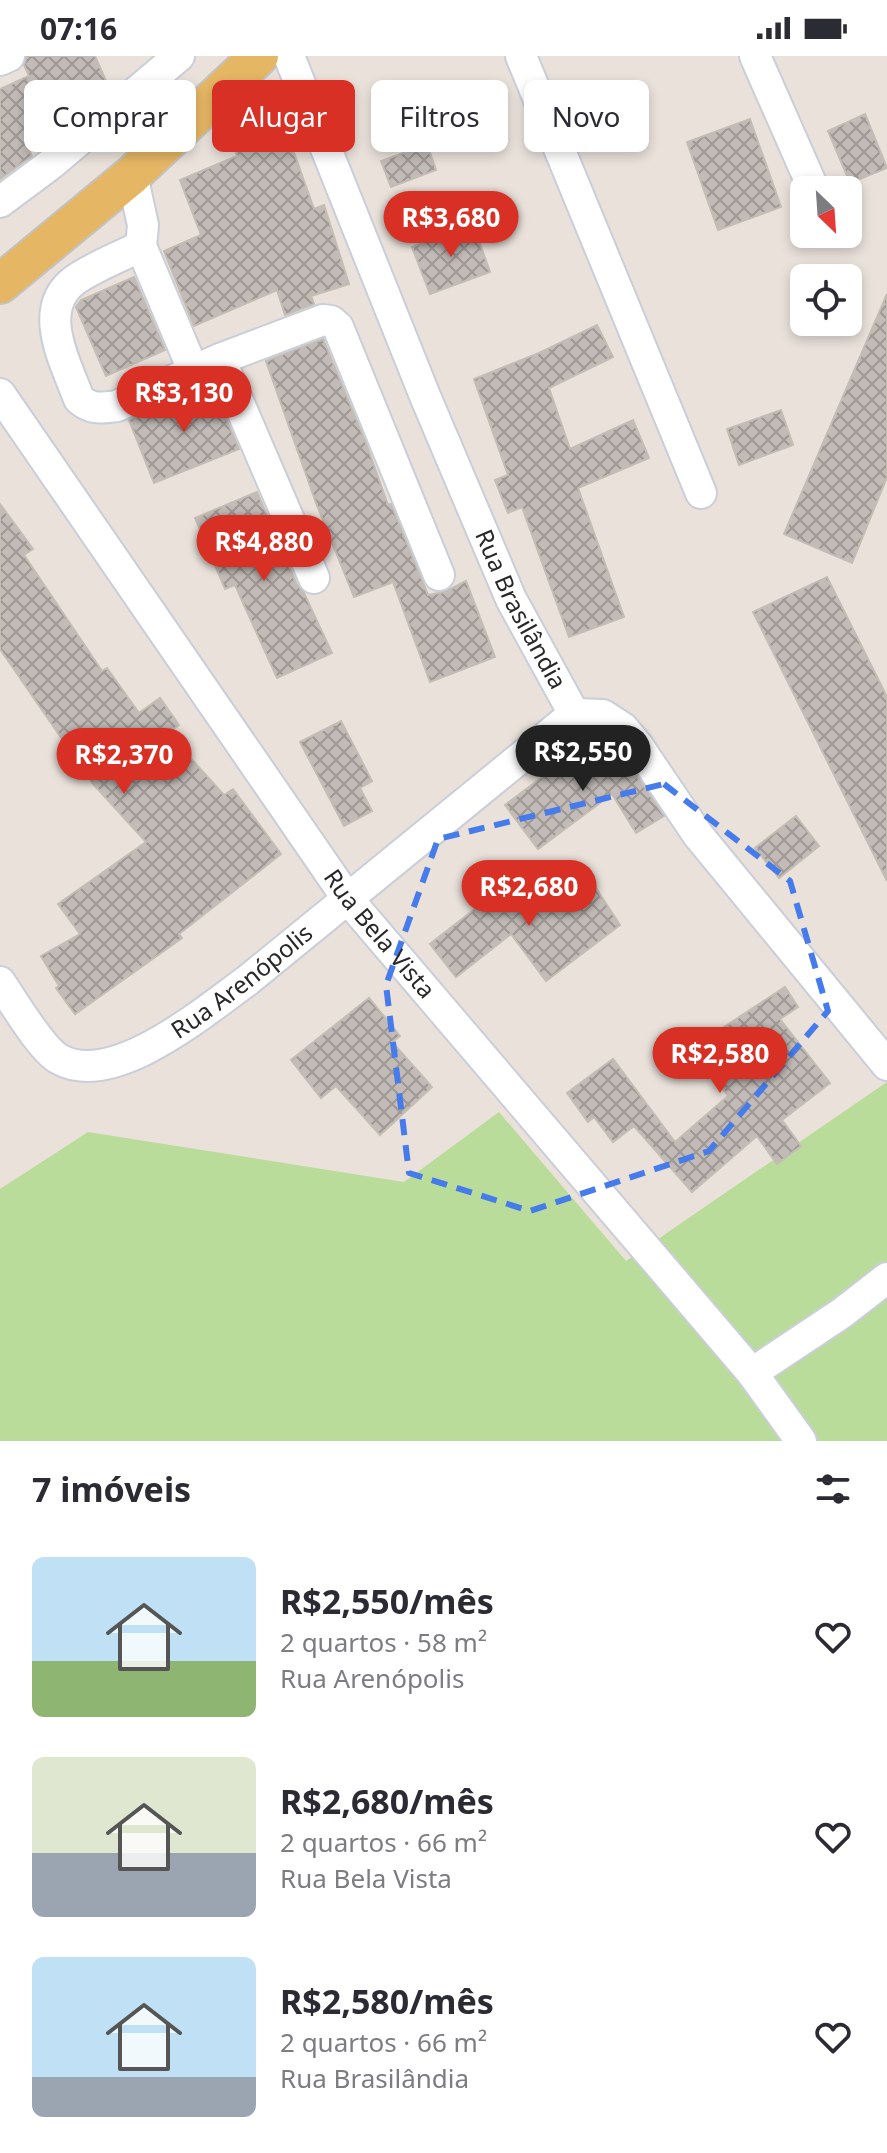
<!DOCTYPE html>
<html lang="pt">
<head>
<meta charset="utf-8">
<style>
	:root { --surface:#fff; --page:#f7f7f7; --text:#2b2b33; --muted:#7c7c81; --accent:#d93025 }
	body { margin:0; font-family:"Noto Sans",sans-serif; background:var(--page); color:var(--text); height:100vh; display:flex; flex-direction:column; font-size:30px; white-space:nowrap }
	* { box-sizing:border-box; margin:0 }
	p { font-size:26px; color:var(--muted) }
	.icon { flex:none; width:44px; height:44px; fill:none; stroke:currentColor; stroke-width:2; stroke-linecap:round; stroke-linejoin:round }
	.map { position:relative; height:1385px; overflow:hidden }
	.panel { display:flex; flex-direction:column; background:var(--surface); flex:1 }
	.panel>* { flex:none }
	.top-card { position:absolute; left:24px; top:24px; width:840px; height:72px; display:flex; gap:16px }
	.needle { width:52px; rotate:155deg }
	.fabs { position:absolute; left:790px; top:120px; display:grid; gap:16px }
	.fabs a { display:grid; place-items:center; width:72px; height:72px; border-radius:12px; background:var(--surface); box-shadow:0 4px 12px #0003; font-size:40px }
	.price { position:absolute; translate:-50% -68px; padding:0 18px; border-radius:28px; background:var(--accent); color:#fff; font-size:26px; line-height:52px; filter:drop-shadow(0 2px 4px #0008) }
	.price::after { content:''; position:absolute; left:50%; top:48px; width:24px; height:18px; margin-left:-12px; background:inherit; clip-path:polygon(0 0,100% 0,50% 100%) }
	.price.active { background:#222; color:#fff }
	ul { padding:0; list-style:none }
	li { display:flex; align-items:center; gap:24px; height:200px; padding:0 32px }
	li span { display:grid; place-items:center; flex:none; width:224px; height:160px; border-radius:12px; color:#555 }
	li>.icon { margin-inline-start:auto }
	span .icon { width:96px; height:96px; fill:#fffc; stroke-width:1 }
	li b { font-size:34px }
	h2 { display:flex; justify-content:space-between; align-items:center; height:96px; padding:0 32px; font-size:34px }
	.pill { padding:0 28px; border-radius:12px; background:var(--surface); box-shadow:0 4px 12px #0003; font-size:28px; line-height:72px }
	.pill.active { background:var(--accent); color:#fff }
	.status { display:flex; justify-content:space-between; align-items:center; height:56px; padding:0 40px; background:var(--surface); direction:ltr }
	.status svg { height:22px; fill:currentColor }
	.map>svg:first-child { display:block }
	.grass { fill:#badc9a }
	.building { fill:url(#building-cross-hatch); stroke:#c4bdb4; stroke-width:2 }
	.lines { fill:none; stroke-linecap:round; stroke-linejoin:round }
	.minor-casing { stroke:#c9ced9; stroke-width:34 }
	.major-casing { stroke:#c3c3c3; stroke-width:42 }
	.minor { stroke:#fff; stroke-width:30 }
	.major { stroke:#e5b664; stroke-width:38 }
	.marked { fill:none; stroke:#467beb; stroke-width:6; stroke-dasharray:16 10; stroke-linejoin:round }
	.labels { text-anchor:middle; stroke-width:7; stroke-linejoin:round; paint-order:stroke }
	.street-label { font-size:24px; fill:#282828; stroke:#fff }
</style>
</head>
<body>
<div class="status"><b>07:16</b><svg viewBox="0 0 49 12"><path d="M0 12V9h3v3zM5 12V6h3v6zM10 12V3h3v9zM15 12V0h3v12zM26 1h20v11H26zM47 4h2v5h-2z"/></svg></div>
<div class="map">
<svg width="887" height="1385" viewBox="0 0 887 1385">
	<defs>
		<pattern id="building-cross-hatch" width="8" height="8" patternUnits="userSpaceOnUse" patternTransform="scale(2)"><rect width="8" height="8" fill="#c2bbb7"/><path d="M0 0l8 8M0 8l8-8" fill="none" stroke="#9e9895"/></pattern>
	</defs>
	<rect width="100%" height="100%" fill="#e9e1da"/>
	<path class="grass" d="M887,1026v359h-887v-252l88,-57 316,50 95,-70 127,149z"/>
	<path class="building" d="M27,0h68l15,34 -49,42 -33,15 4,9 -32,23v-90l29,-13 -5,-11z
		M279,54l35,99 10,-4 25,79 -38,12 3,8 -29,11 -8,-25 -83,36 -30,-75 37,-16 -21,-55 57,-24 -10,-28z
		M865,58l22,54 -37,15 -22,-52z
		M750,63l31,88 -63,23 -31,-88z
		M427,88l9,26 -45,17 -10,-26z
		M473,168l17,48 -60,22 -18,-47z
		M134,221l31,73 -59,26 -30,-69 5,-7z
		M887,238v183l-35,86 -68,-29z
		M597,269l16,32 -64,31 21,61 63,-29 16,38 -71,30 46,129 -55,20 -47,-130 -14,6 -13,-33 13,-5 -34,-96 65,-26z
		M323,283l43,104 22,62 3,-1 37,91 17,-3 21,-11 29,76 -65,25 -37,-100 -39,15 -38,-94 -50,-142z
		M211,327l28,66 -85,34 -25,-63z
		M781,354l12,35 -54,20 -12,-36z
		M257,436l40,93 7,8 28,60 -55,25 -42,-93 -10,4 -30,-71z
		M0,448l33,45 -9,6 78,116 5,-3 32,45 21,-15 19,27 -11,8 56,62 9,-6 48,65 -102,80 3,4 -107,76 -19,-26 3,-2 -18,-30 39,-22 -22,-30 88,-62 -53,-58 -93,-135z
		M827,521l60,120v184l-134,-269z
		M341,665l31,60 -12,7 12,23 -28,15 -44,-84z
		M599,678l12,8 13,15 40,59 -28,17 -24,-39 -74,55 -33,-44z
		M796,760l23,30 -40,32 -24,-30z
		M517,820l27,35 46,-32 30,46 -74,56 -35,-47 -55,43 -26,-33z
		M785,931l13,20 -18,12 50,64 -48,37 19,26 -24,18 -20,-28 -65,56 -58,-66 -21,16 -19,-25 -6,5 -21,-29 46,-34 62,83 53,-46 -36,-48z
		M369,942l31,38 -8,6 40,45 -52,48 -44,-49 -15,12 -30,-38z"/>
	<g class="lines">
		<defs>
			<g id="minor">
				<path id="s1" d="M289,0l136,340 86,203 63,115"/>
				<path d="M521,0l180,437"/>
				<path d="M755,0l59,134"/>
				<path d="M0,4l9,-4"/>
				<path d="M132,119l11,50 -2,21 52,124"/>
				<path d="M0,146l51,-38 128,-108"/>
				<path d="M141,190c-21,11 -46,20 -66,34 -40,29 -9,83 4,119 12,11 22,9 38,7l103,-47 94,219"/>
				<path d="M220,303l103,-39 8,1 7,6 101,248"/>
				<path id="s2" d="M0,338l347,504 405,475 49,68"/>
				<path d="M574,658l29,1 20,13 15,18 60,89 189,230"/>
				<path id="s3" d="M0,926c13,19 41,67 59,77 54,31 147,-49 189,-79l326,-266"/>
				<path d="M752,1317l90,-60 45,-35"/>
			</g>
			<path id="major" d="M0,228l132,-109 127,-119"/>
		</defs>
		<use href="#minor" class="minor-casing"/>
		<use href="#major" class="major-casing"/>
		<use href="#minor" class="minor"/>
		<use href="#major" class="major"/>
	</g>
	<path class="marked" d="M664,728l126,97 38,130 -119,140 -179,60 -121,-38 -23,-188 52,-146z"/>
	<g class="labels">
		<g class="street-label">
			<text dy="8" stroke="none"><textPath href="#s1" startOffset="600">Rua Brasilândia</textPath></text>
			<text dy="8" stroke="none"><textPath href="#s2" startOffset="660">Rua Bela Vista</textPath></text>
			<text dy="8" stroke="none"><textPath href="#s3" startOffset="306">Rua Arenópolis</textPath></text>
		</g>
	</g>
</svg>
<div class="fabs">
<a><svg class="needle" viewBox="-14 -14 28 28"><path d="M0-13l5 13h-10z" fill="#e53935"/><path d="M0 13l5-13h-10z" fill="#7c7c81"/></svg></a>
<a><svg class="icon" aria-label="locate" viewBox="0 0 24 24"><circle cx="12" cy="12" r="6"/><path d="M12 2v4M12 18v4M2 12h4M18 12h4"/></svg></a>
</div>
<b class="price" style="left:451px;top:203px">R$3,680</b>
<b class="price" style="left:184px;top:378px">R$3,130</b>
<b class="price" style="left:264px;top:527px">R$4,880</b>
<b class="price active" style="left:583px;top:737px">R$2,550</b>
<b class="price" style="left:124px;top:740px">R$2,370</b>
<b class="price" style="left:529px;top:872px">R$2,680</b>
<b class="price" style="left:720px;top:1039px">R$2,580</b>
<div class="top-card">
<a class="pill">Comprar</a>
<a class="pill active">Alugar</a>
<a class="pill">Filtros</a>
<a class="pill">Novo</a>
</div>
</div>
<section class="panel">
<h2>7 imóveis<svg class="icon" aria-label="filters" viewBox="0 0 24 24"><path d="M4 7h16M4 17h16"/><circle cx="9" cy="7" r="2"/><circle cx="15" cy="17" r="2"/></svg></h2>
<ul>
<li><span style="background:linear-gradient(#bfe0f5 65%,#8fb573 0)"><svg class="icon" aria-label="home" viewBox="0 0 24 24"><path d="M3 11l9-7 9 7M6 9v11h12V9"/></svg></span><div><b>R$2,550/mês</b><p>2 quartos · 58 m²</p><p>Rua Arenópolis</p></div><svg class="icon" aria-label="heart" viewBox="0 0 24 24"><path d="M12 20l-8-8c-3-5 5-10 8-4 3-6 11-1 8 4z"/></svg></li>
<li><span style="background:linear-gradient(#dfe7d0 60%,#9aa5b1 0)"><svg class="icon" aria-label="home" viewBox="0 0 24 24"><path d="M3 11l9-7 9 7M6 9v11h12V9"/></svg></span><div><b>R$2,680/mês</b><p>2 quartos · 66 m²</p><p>Rua Bela Vista</p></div><svg class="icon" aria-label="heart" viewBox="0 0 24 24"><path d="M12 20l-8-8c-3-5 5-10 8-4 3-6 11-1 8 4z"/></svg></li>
<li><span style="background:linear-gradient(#bfe0f5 75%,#9aa5b1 0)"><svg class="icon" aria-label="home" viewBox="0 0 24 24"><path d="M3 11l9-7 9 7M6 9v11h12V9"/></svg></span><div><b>R$2,580/mês</b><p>2 quartos · 66 m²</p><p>Rua Brasilândia</p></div><svg class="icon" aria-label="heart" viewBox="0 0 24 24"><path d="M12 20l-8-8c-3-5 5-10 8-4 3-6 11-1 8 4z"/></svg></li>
</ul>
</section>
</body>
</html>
